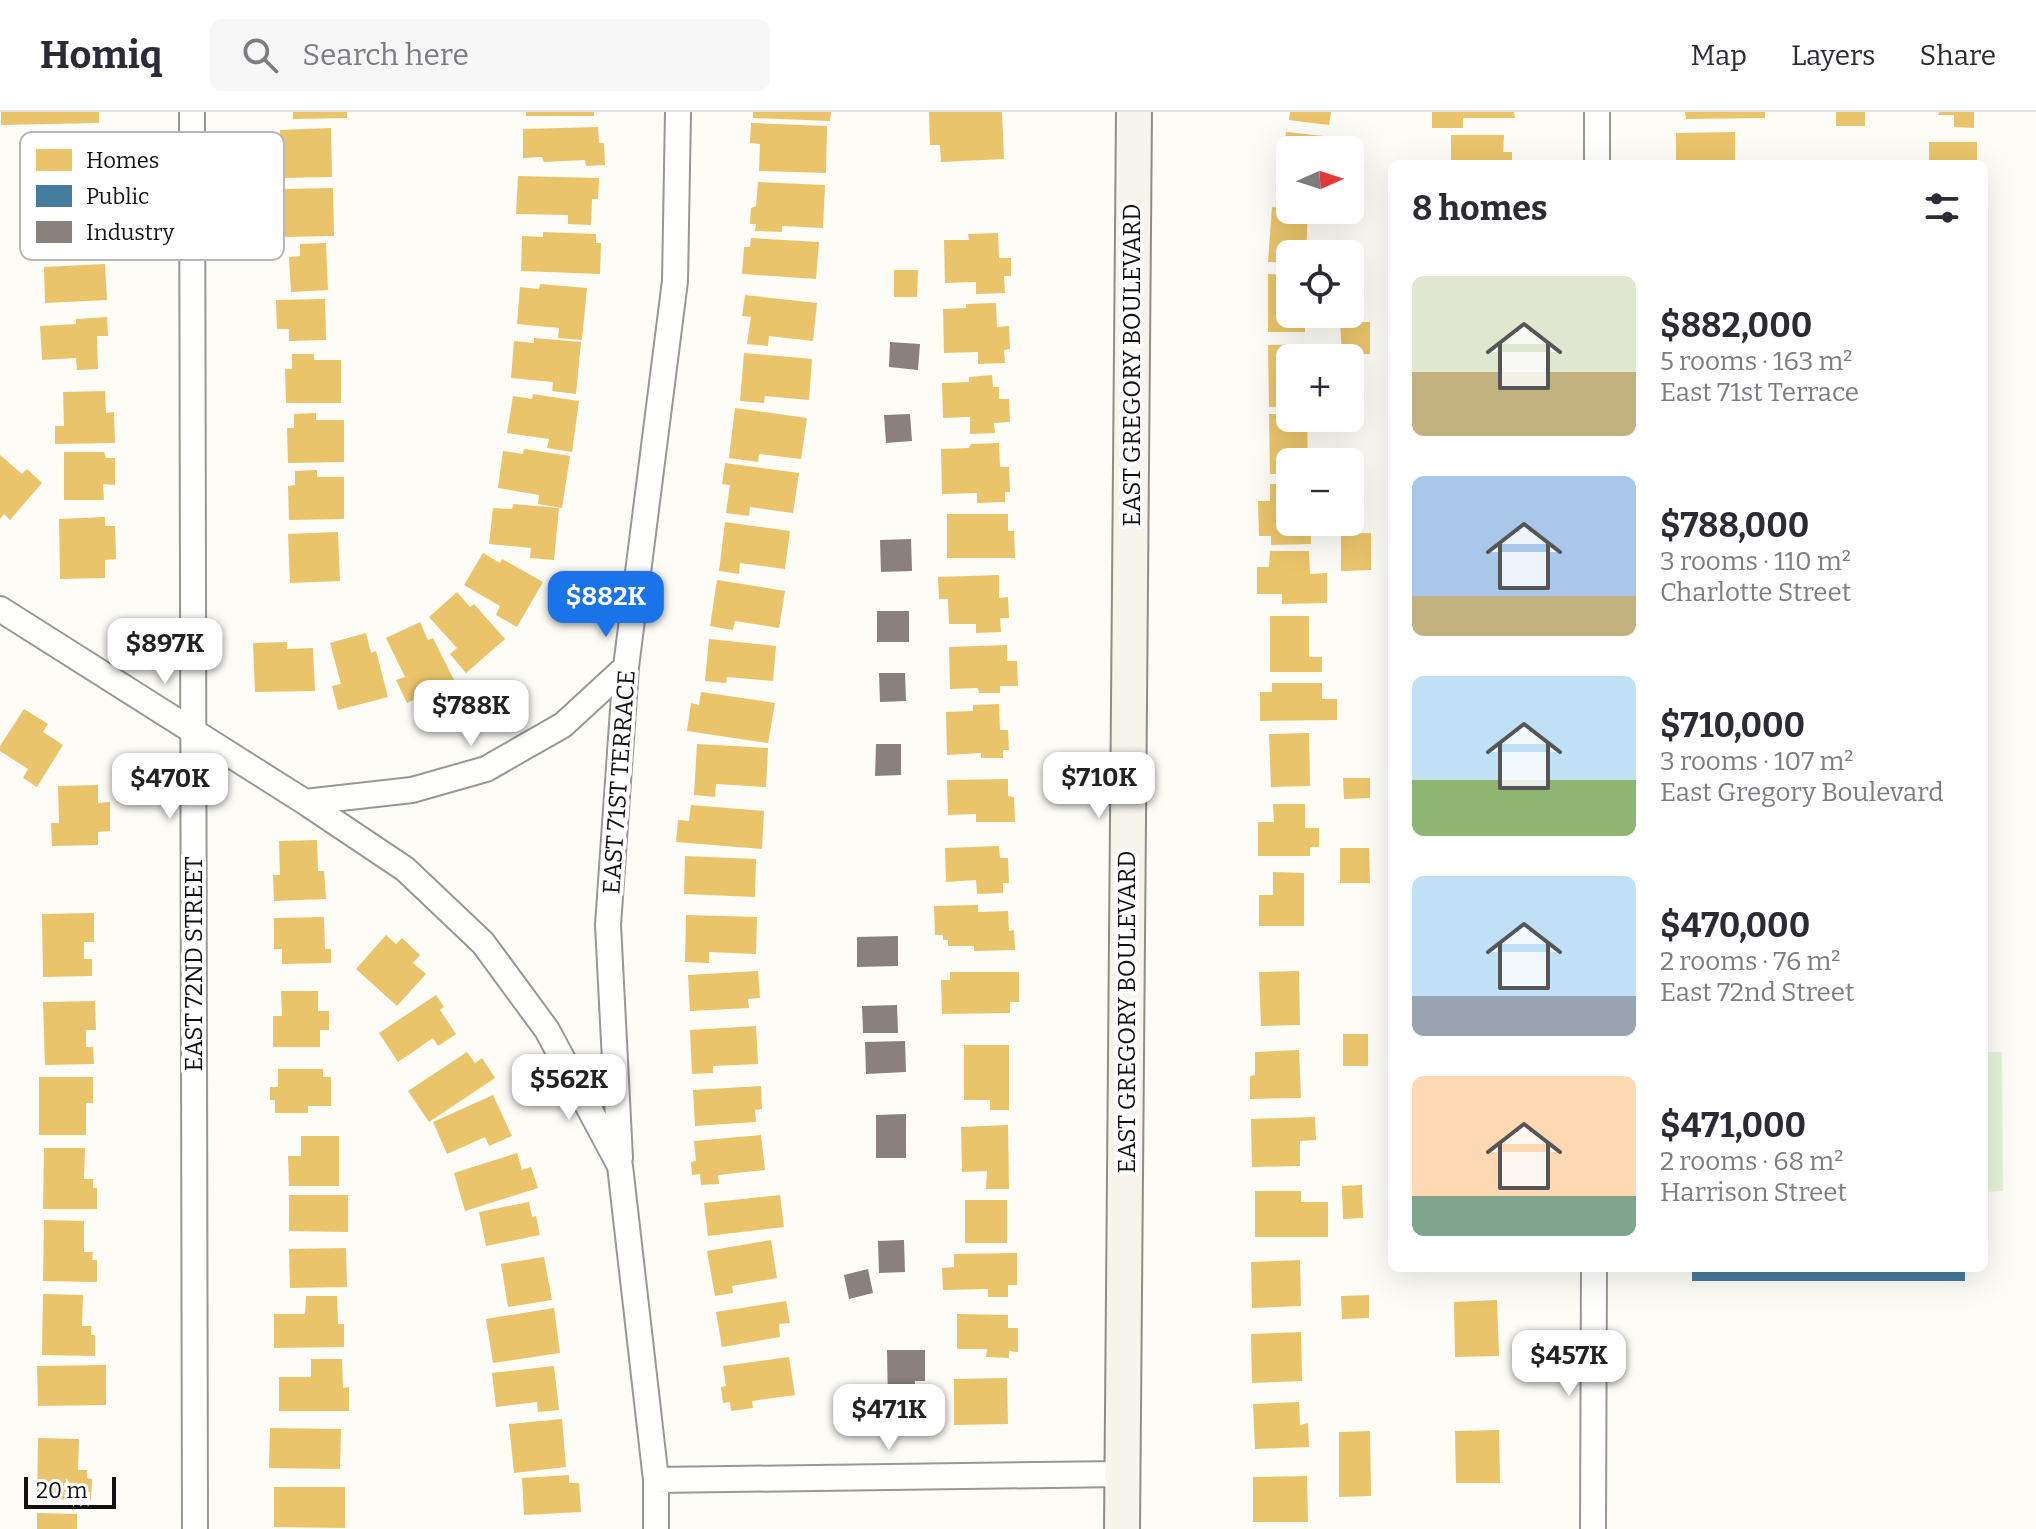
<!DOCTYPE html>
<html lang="en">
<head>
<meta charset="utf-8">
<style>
	:root { --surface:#fff; --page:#f7f7f7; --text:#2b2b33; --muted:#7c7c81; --line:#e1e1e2; --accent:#1a73e8 }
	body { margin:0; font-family:Bitter,serif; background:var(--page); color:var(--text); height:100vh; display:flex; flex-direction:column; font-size:30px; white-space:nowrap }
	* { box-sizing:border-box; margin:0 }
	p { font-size:26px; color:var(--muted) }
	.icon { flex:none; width:44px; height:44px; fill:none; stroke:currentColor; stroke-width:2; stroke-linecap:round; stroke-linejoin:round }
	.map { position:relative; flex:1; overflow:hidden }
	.drawer { position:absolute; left:1388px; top:48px; width:600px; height:1112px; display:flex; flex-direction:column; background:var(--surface); border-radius:12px; box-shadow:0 8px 32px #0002 }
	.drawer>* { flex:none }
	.needle { width:52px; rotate:87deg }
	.buttons { position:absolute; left:1276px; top:24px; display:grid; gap:16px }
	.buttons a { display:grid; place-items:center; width:88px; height:88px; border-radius:12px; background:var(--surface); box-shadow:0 8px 32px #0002; font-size:40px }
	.scale { position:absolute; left:24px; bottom:20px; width:92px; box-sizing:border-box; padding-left:8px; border:4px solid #111; border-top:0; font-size:22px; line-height:28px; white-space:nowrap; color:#111; -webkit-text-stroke:6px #fff; paint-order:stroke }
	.price { position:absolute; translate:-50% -68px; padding:0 18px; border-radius:16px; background:#fff; color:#222; font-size:26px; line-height:52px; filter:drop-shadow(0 2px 4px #0008) }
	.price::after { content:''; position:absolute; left:50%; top:48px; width:24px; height:18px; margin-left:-12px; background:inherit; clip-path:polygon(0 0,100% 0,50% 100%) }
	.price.on { background:var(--accent); color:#fff }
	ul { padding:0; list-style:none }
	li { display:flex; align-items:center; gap:24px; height:200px; padding:0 24px }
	li span { display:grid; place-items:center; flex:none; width:224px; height:160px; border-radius:12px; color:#555 }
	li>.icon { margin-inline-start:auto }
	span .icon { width:96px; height:96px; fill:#fffc; stroke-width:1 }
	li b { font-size:34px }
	h2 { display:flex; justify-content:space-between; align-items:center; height:96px; padding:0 24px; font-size:34px }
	header { display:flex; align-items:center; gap:48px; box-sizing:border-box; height:112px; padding:0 40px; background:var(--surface); border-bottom:2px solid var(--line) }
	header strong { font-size:38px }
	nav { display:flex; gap:44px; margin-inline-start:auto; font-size:28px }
	.search { width:560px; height:72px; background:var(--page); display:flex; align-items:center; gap:20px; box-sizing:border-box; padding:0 28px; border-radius:12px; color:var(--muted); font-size:30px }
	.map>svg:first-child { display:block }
	.park { fill:#e7f3d7 }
	.homes { fill:#e9c46a }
	.public { fill:#457b9d }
	.industry { fill:#8a817c }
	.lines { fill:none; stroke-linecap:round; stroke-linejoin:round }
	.street-casing { stroke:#979795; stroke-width:28 }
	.secondary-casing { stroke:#8e8d8b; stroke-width:38 }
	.street { stroke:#fffffe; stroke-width:24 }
	.secondary { stroke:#f6f4eb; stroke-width:34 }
	.labels { text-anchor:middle; stroke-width:8; stroke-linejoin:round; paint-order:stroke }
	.street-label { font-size:24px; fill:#111; stroke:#fff }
	.key { fill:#fff; stroke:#b8b8b8; stroke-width:2 }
	.key-label { font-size:22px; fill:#111 }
</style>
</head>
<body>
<header>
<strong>Homiq</strong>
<div class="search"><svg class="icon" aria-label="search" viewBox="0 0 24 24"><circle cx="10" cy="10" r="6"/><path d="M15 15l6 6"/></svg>Search here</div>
<nav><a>Map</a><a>Layers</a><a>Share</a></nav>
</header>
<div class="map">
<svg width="2036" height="1417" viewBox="0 0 2036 1417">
	<rect width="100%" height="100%" fill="#fdfcf7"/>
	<path class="park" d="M1984,940h18l1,139 -19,1z"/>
	<path class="homes" d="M1,0h98v11l-98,2z
		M293,0h54v6l-54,1z
		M526,0h68v4h-68z
		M753,0h78l-1,9 -77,-3z
		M929,0h73l2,47 -63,3 -1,-17h-10z
		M1290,0h41l-2,13 -40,-5z
		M1432,0h82l1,6h-52v10h-31z
		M1685,0h80v6l-79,1z
		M1836,0h29v14h-29z
		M1939,0h35v16l-20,-1v-12h-16z
		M751,11l76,3 -1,47 -67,-2 1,-27 -10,-1z
		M598,15l1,16h5l1,22 -19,1 -1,-6 -41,2 -2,-5 -19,1v-29z
		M331,16l1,49 -51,1 -1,-48z
		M1286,20l47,5 -2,13h-41v41l-10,-1z
		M1735,20v32h-59v-31z
		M1451,23h53l-1,17h9v12h-61z
		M1929,30h48v22h-48z
		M518,64l81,2 -1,21h-6l-1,26 -23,-1v-9l-52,-1z
		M758,70l67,3 -2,43 -41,-2v6l-27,-1 1,-7h-6l1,-16 5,-2z
		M333,76l1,48 -51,1 -1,-48z
		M1272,95l36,3 -2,44h-16v9l-22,-1z
		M543,120l53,2v9h5l-1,31 -79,-3 1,-35 21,1z
		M998,121l1,25h12v18h-7l1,17 -29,1v-12l-31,1 -1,-43h25l-1,-6z
		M751,126l68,4 -3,37 -74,-5 2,-27h6z
		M326,131l2,47 -37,2 -2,-35 11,-1v-12z
		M105,152l2,36 -62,3 -1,-36z
		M894,158h24l-1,27h-23z
		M1268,162l22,1v39h15v18h-37z
		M540,172l47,4 -5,52 -24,-2 1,-10 -42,-4 3,-37 19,2z
		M745,183l72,8 -4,38 -44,-5 -1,10 -21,-2 4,-27 -9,-1z
		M325,187l1,41 -37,1v-12h-12l-1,-29z
		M996,191l1,24 12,-1 1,23 -6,1 1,13 -27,1v-12l-34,1 -1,-44 23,-1v-4z
		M107,205l1,19h-11l1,33 -21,1 -1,-12 -34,2 -2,-34 36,-2v-5z
		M1340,210h30v32l-28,1z
		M534,226l47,4 -5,52 -24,-3 1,-9 -42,-4 3,-37 20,2z
		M1306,232v14h-16v49h-21l-1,-62z
		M744,241l68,6 -3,41 -44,-4 -1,7 -24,-2z
		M292,242h22v6h27v43h-55l-1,-34h7z
		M992,263l1,12h6v12h10l1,23 -16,1 1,10 -25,1v-17l-27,1 -1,-35 27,-1v-5z
		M105,279l1,22 8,-1 1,31 -60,1v-18h9l-1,-34z
		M533,282l46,7 -7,51 -25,-4 2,-9 -42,-6 6,-37 19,3z
		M735,296l72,10 -6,41 -42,-5 -1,8 -29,-4z
		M316,301v7h28v42l-56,1 -1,-35h7v-14z
		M1269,302h21v4h17l1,44h-18v12h-20z
		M999,331l1,24h9l1,25h-5v10l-28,1v-10l-35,1 -1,-45 28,-1 2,-4z
		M524,337l46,7 -8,52 -24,-4 1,-9 -41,-7 5,-37 20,3z
		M64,340h40l2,6h9v27l-12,-1 1,16h-40z
		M0,343l22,19 5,-5 15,14 -32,37 -6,-6 -4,5z
		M725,351l74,10 -6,40 -43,-6 -1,9 -23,-3 4,-28 -8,-1z
		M317,358v7h27v42l-55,1 -1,-34 7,-1v-14z
		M1270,372h20v38h21v22l-40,1v-9h-12l-1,-35h12z
		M513,392l46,4 -5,52 -24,-2 1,-10 -42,-4 4,-36 19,1z
		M947,402h61v17h6l1,27h-68z
		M105,405v9h10l1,33 -11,1v18l-45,1 -1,-60z
		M725,410l65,9 -5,38 -45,-6 -1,11 -20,-3z
		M338,420l2,49 -50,2 -2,-49z
		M1371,421v37l-30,1v-37z
		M1270,439h39l1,23 17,-1v30l-45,1v-10h-25v-27h12z
		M483,441l17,10 2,-4 41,23 -26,45 -21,-12 4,-9 -36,-21z
		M999,463v23l9,-1 1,21h-9l1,14 -25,1v-9h-27l-1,-25h-9l-1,-22z
		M717,468l68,11 -6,37 -44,-7 -2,9 -23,-4z
		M457,480l13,15 4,-3 31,35 -39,34 -16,-19 7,-6 -28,-31z
		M1270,504h39v41h13v15h-52z
		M420,510l8,18 5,-2 21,42 -47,23 -11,-23 9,-3 -19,-39z
		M366,521l5,20 5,-2 12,46 -50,13 -6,-24 9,-2 -11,-41z
		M709,527l67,7 -3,35 -46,-4 -1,6 -21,-2z
		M287,530v7l26,-1 2,43 -60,1 -2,-49z
		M1007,533v16h10l1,25h-18v7h-21l-1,-5 -28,1 -1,-42z
		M1272,571h50v16h15v21l-77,1v-29h12z
		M701,580l74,11 -7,40 -81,-12 4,-28 8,2z
		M999,592l1,26h8l1,20h-6v8h-22v-5l-34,2 -1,-43 27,-1v-6z
		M24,597l24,15 -5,8 20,13 -26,42 -14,-9 5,-9 -28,-18v-5z
		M1309,621l1,53 -39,1 -2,-53z
		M697,632l71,4 -2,39 -50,-3 -1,13 -21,-2z
		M1343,666h27v20l-26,1z
		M1008,667v17l6,1 1,25h-39v-8l-28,1 -1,-35z
		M98,673v18l12,-1v29l-12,1v13l-46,1 -1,-23h8l-1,-37z
		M1273,692h32v24h14v19h-9v9h-52v-34h16z
		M691,693l73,6 -2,38 -86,-7 2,-22 11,1z
		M317,728l1,31h6l2,28 -52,2 -1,-26h7l-1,-34z
		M999,734l1,12h8l1,25h-6v10l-26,1 -1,-14 -30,2 -1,-34z
		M1340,736h29l1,35h-30z
		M685,744l71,3 -1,38 -71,-3z
		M1273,760l31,1v53h-45v-31h14z
		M978,793v7l30,-1 1,20 5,-1 1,20 -41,1v-5h-26v-6h-5v-5h-8l-1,-29z
		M94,801v29h-10v17h8v17l-49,1 -1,-63z
		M686,803l71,2 -1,37 -47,-2v11l-24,-1z
		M324,805l1,32h6v14l-49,1v-15h-8v-31z
		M386,823l10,9 6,-6 18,17 -7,8 13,11 -29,32 -41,-37z
		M758,859l2,27 -12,1 1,9 -59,3 -2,-36z
		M1299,859l1,54 -39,1 -2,-54z
		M950,860h69v30h-9v11l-68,1 -1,-34h9z
		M281,879h37v20h11v19h-9v17h-47v-31h9z
		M436,883l8,12 -4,3 16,24 -18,12 -5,-8 -35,24 -19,-29z
		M95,889l1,29h-10v17h7l1,17 -49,1 -2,-63z
		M756,914l2,38 -45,2v7l-21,1 -2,-44z
		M1343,922h25v32h-25z
		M964,933h45v65h-19v-10h-26z
		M1299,938l2,48 -51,1v-23l5,-1v-23z
		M467,940l8,11 7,-5 13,20 -66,44 -21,-31z
		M278,957h45v8h8v29h-23v7h-33v-13h-5v-13h8z
		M39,965h54v26h-7v32h-47z
		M761,974l1,23 -7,1 1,12 -61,4 -2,-36z
		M493,983l19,41 -23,10 -4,-9 -38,17 -14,-32z
		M1315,1005l1,23 -16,1v25l-48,1 -1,-48z
		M1008,1013l1,64h-23l1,-18 -25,1 -1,-45z
		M761,1023l4,35 -47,5 1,9 -18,1 -1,-11 -8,1 -1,-13 5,-1 -2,-20z
		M301,1024h38v50h-50l-1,-30h13z
		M44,1036h41l-1,31h9v9h4v21h-54z
		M517,1041l5,17 9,-3 7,21 -73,23 -11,-38z
		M1362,1073l1,33 -20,1 -1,-33z
		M1255,1079h46v11h27v35h-73z
		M289,1083h59v37l-59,-1z
		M780,1083l4,32 -76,9 -4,-33z
		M965,1088h42v43h-42z
		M529,1090l3,15 4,-1 4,19 -54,11 -7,-34z
		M44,1108l40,1v31h9l-1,8h5v22l-54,-1z
		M771,1128l6,38 -45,8 1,7 -18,3 -8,-45z
		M346,1136l1,39 -57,1 -1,-39z
		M1017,1141v32h-9v12h-20v-8l-45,1 -1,-22 12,-1v-13z
		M544,1145l8,43 -44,7 -7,-43z
		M1300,1148l1,46 -49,2 -1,-46z
		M43,1182l40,1 -1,31h9v9h4v21l-53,-1z
		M1369,1183v23l-27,1 -1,-23z
		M306,1184h31l1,28h6v23l-70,1v-34h31z
		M1497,1188l2,56 -44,1 -1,-55z
		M786,1189l4,22 -11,1 1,13 -58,10 -6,-35z
		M554,1196l6,45 -67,10 -7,-44z
		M957,1202l51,1v13h10v24l-9,-1v7l-23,-1 1,-8h-30z
		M1301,1220l1,49 -50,2 -1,-49z
		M789,1245l6,38 -43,6 1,7 -22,3 -1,-9 -7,1 -2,-16 5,-1 -3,-20z
		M311,1247h31l1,29 6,-1v24h-70v-34h32z
		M106,1253v40l-68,1 -1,-40z
		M554,1254l5,44 -21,2 -1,-10 -41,5 -4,-34z
		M1007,1266l1,46 -54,1v-46z
		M1299,1290l1,23 8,-2 1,24 -54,2 -2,-45z
		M562,1307l4,48 -52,6 -5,-49z
		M270,1316l71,1 -1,40 -71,-1z
		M1499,1318l1,53h-44l-1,-52z
		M1370,1319l1,65 -32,1v-65z
		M38,1326l41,1 -1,31h9v8l5,1 -1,21 -54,-1z
		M569,1363v8h10l2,29 -57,3 -2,-37z
		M1307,1364l1,46h-55v-45z
		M274,1375h71v41l-71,-1z
		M37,1401l40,1v15h-40z"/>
	<path class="public" d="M1692,1156h273v13h-273z"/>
	<path class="industry" d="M890,230l30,2 -2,26 -29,-3z
		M910,302l2,27 -26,2 -2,-28z
		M911,427l1,32 -31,1 -1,-32z
		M877,499h32v31h-32z
		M879,561h26l1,28 -26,1z
		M876,632h25v31l-26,1z
		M898,824v30l-41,1v-30z
		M897,893l1,28h-35l-1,-27z
		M905,929l1,31 -40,2 -1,-32z
		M906,1002v44h-30v-43z
		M904,1128l1,32 -26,1 -1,-32z
		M868,1157l5,24 -24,6 -5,-24z
		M887,1238h38v31h-10v24h-27z"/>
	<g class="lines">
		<defs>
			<path id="street" d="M192,0l3,1417
				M1597,52v-52
				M0,497l305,193 100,67 78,74 64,87 73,136 36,314v49
				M305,690l107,-12 74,-21 77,-44 63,-58
				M620,1046l-12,-233 18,-258 49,-386 3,-169
				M656,1368l467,-6
				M1593,1417l1,-261"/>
			<path id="secondary" d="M1122,1417l12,-1417"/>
		</defs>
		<use href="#street" class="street-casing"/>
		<use href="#secondary" class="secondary-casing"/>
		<use href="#street" class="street"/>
		<use href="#secondary" class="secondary"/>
	</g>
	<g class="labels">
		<g class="street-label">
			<text transform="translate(1132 253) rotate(-90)" y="8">EAST GREGORY BOULEVARD</text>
			<text transform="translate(619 670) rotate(-86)" y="8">EAST 71ST TERRACE</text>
			<text transform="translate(194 852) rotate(-90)" y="8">EAST 72ND STREET</text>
			<text transform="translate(1127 900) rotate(-90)" y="8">EAST GREGORY BOULEVARD</text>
		</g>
	</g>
	<rect x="20" y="20" width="264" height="128" rx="12" class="key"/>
	<rect x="36" y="37" width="36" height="22" fill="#e9c46a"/>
	<rect x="36" y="73" width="36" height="22" fill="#457b9d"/>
	<rect x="36" y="109" width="36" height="22" fill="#8a817c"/>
	<g class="key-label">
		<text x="86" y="56">Homes</text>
		<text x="86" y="92">Public</text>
		<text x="86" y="128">Industry</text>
	</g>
</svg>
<div class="buttons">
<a><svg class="needle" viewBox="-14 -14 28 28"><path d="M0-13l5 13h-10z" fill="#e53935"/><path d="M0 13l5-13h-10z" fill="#7c7c81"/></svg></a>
<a><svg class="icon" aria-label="locate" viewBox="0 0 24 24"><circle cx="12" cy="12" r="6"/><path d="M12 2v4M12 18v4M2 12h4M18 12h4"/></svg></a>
<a>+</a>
<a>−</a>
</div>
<div class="scale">20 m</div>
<b class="price on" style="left:606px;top:527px">$882K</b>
<b class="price" style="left:165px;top:574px">$897K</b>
<b class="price" style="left:471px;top:636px">$788K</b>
<b class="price" style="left:1099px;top:708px">$710K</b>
<b class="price" style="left:170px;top:709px">$470K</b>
<b class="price" style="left:569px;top:1010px">$562K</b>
<b class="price" style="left:1569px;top:1286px">$457K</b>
<b class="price" style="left:889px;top:1340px">$471K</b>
<section class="drawer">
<h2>8 homes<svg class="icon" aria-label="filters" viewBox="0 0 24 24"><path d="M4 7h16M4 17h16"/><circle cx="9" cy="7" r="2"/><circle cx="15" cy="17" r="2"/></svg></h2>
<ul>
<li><span style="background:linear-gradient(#dfe7d0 60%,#c2b280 0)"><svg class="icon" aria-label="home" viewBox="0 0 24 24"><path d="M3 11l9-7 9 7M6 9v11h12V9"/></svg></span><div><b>$882,000</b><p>5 rooms · 163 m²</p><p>East 71st Terrace</p></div></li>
<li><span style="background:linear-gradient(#a9c7e8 75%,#c2b280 0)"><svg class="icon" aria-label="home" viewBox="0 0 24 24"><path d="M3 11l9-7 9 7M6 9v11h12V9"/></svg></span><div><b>$788,000</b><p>3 rooms · 110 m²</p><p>Charlotte Street</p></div></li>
<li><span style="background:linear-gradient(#bfe0f5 65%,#8fb573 0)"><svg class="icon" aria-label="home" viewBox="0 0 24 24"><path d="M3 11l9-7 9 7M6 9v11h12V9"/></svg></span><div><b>$710,000</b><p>3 rooms · 107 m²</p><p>East Gregory Boulevard</p></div></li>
<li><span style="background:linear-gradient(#bfe0f5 75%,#9aa5b1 0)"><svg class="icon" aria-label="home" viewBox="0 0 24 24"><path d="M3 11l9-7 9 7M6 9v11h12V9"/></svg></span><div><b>$470,000</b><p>2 rooms · 76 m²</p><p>East 72nd Street</p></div></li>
<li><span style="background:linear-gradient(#ffd9b3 75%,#7fa58c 0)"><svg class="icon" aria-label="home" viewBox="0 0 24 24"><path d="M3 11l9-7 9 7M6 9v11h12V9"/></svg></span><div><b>$471,000</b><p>2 rooms · 68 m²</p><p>Harrison Street</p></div></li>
</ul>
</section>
</div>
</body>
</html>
